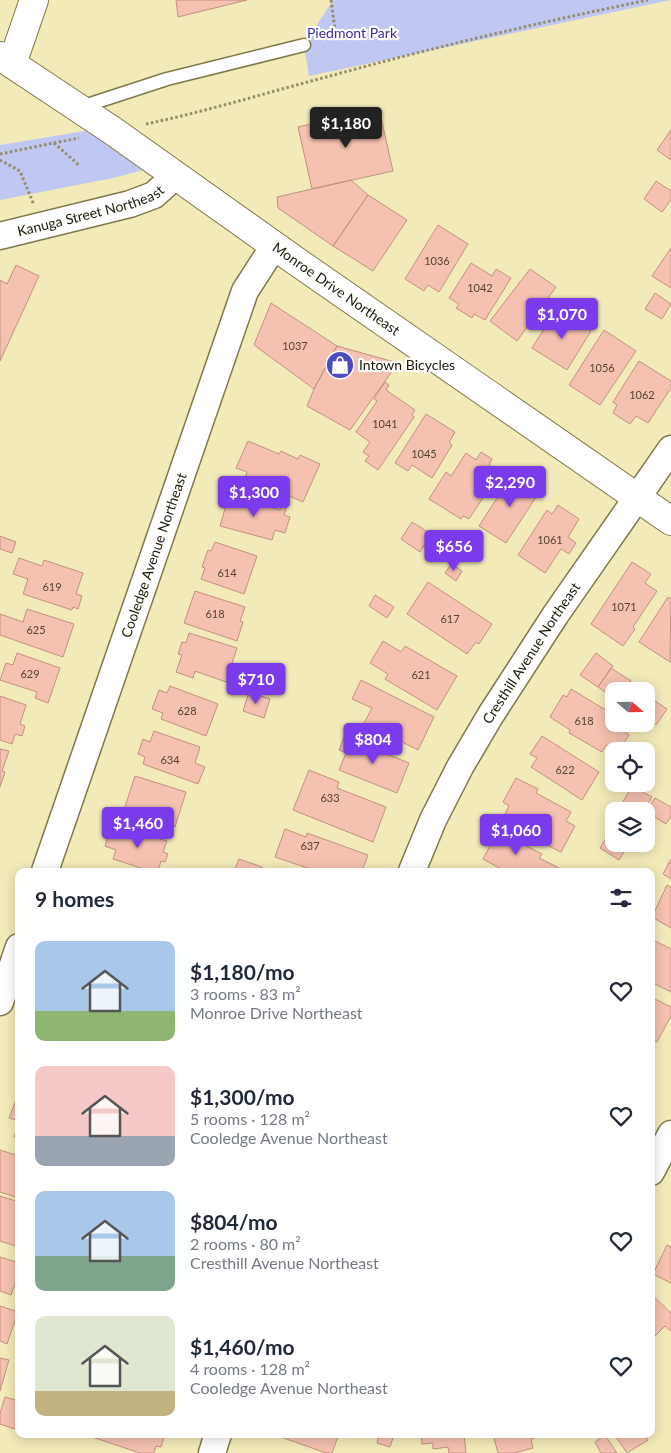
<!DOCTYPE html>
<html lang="en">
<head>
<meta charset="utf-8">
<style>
	:root { --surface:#fff; --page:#f2f2f3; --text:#1f2937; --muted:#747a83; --accent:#7c3aed }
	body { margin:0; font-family:Lato,sans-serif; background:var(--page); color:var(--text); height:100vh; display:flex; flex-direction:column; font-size:19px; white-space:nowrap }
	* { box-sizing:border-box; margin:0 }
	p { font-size:16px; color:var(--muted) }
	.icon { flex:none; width:28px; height:28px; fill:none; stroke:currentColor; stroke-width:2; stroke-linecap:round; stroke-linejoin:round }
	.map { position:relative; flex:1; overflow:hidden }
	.side { position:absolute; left:15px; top:868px; width:640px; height:570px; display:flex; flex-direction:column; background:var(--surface); border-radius:10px; box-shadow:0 2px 12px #0003 }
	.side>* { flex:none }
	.needle { width:32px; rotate:110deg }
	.fabs { position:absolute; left:605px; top:682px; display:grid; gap:10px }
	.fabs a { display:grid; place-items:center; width:50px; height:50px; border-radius:10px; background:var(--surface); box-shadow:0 2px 12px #0003; font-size:25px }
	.price { position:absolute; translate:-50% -42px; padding:0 11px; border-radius:5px; background:var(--accent); color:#fff; font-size:16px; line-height:32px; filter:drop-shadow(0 1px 2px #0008) }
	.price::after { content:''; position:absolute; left:50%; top:30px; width:15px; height:11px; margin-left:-8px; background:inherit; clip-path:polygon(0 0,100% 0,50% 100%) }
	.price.current { background:#222; color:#fff }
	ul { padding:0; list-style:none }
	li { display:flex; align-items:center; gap:15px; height:125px; padding:0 20px }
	li span { display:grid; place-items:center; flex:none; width:140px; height:100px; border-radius:10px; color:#555 }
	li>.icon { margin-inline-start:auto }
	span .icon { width:60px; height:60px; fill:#fffc; stroke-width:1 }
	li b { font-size:21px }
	h2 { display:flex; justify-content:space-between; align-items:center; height:60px; padding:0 20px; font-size:21px }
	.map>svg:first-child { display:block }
	.green { fill:#c1c7f3 }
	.building { fill:#f5c1b0; stroke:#c19080 }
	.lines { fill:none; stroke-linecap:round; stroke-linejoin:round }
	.service-casing { stroke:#80784b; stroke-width:15 }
	.minor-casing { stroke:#80784b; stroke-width:29 }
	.secondary-casing { stroke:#80784b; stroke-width:30 }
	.path { stroke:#928c68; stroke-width:3; stroke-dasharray:2.5 2.5; stroke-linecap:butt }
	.service { stroke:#fff; stroke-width:12 }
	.minor { stroke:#fff; stroke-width:26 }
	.secondary { stroke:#fff; stroke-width:28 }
	.labels { text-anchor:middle; stroke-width:4.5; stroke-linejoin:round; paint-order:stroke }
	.number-label { font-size:11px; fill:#524330 }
	.park-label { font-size:14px; fill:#3a2da4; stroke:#fff }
	.street-label { font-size:14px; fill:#1c1906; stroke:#fff }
	.poi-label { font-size:14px; fill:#1c1906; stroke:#fff; text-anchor:start }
</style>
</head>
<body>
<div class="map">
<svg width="671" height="1453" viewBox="0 0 671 1453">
	<rect width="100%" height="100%" fill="#f3eab9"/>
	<path class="green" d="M333,0h338l-362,76 -5,-31z
		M91,130l56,39 -34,9 -113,22v-55z"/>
	<path class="building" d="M176,0h71l-69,17z
		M379,109l14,62 -81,18 -14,-62z
		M671,130v30l-14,-10z
		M351,180l17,15 -35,51 -55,-38 -1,-11z
		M656,181l15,10v9l-9,12 -18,-13z
		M368,195l39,25 -34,51 -40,-25z
		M438,225l30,19 -29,48 -11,-7 -4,6 -19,-12z
		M671,248v40l-19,-12z
		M471,263l21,13 4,-7 15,9 -26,42 -11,-6 -2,4 -16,-10 3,-4 -10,-6z
		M16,265l23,11 -39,85v-81l7,4z
		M530,269l26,18 -39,54 -27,-20z
		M655,293l16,11 -9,15 -17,-10z
		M271,303l66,43 -23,43 -60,-44z
		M556,310l35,21 -24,39 -35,-22z
		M604,330l32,21 -36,54 -31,-20z
		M337,346l61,17 -48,67 -43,-24 7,-17z
		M639,361l32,20v7l-23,35 -12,-7 -6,8 -17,-11 4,-8 -4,-3z
		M385,382l4,3 -3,5 29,20 -3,5 2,2 -36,53 -13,-9 4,-5 -6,-4 7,-10 -14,-10 21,-31 -3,-2z
		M426,414l29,18 -6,10 3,3 -20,33 -20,-13 -4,6 -13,-8z
		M248,441l31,13 2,-3 17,8 2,-4 20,9 -17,38 -36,-16 1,-4 -10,-5 -2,6 -11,-5 2,-6 -11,-4z
		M481,452l11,7 -3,6 11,7 -31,47 -6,-3 -2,3 -32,-20 17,-27 5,4 15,-23 10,7z
		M513,473l27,18 -34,52 -27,-17z
		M229,495l51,15 1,-5 6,1 -3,9 6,2 -5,16 -10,-3 -3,10 -52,-14z
		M558,505l21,14 -11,18 8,6 -7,11 -8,-5 -16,24 -27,-18 29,-45 5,4z
		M412,522l19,12 -11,18 -19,-13z
		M0,536l16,6 -4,11 -12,-4z
		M215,542l42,14 -13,38 -43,-15 4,-11 -3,-1 6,-17 3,1z
		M19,558l23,8 2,-6 39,13 -7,21 6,2 -4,13 -5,-2 -1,3 -49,-16 5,-15 -15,-5z
		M632,562l19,12 -6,9 12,8 -24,36 2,2 -12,17 -32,-22z
		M451,564l11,7 -6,10 -11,-8z
		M428,582l64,42 -13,20 -3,-2 -9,12 -60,-40z
		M195,591l50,16 -5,14 3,1 -6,19 -53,-18z
		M375,595l19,12 -7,11 -18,-12z
		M668,597l3,2 -1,63 -31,-20z
		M27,609l47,15 -11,33 -63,-22v-21l23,8z
		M189,633l48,15 -11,34 -31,-11 -2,7 -17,-6 6,-17 -4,-1 4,-12 4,1z
		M383,641l18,11 4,-6 52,30 -20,34 -52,-31 3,-5 -18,-11z
		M17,653l43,15 -12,35 -13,-5 2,-6 -37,-12 6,-17 7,2z
		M596,653l17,13 -15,21 -18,-12z
		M611,668l20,13 -7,10h-10v7l-16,-11z
		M361,680l73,37 -16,33 -54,-27 8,-15 -20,-9z
		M170,686l48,18 -12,32 -45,-17 2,-6 -11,-4 7,-19 8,3z
		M571,689l43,26v9h9l-3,5 9,6 -10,16 -13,-6 -4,7 -33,-19 1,-3 -20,-13 13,-22 4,2z
		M249,692l21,7 -6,19 -21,-7z
		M0,696l26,9 -6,19 5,2 -3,10 -7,-2 -3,10 -12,-4z
		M652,699l15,10 -11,16 -10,-7v-11z
		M154,731l46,16 -5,16 10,4 -7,17 -55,-20 2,-7 -7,-3 5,-15 7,3z
		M542,736l57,36 -17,28 -51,-33 6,-9 -7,-4z
		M344,737l65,26 -12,30 -58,-23 7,-17 -7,-3z
		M0,749l9,2 -7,20 3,1 -5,15z
		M309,770l30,12 -2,6 49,19 -13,35 -80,-32z
		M135,776l51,16 -11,35 -51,-17z
		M516,778l22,11 -2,4 35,19 -5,9 9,5 -14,26 -24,-12 2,-3 -36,-19 6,-12 -6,-4z
		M632,786l20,11 -9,14h-11l-11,-6z
		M655,798l16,9v9l-5,8 -20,-12z
		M121,826l46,15 -4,11 5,2 -3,8 -4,-1 -3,10h-8l-37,-12 3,-9 -11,-4 5,-15 8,3z
		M285,829l21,8 1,-4 61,22 -6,16h-46l-41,-14z
		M611,830l3,2v12h15l-10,16 -19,-12z
		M498,831l44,23 -3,4 26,13h-60l-22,-12z
		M239,859l23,8 -1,4h-27z
		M671,859v20l-8,-5z
		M667,885l4,3v40l-19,-11z
		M651,939l20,10v43l-20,-10z
		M651,997l20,10v9l-14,26 -6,-3z
		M17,1097l2,1v23l-10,-3z
		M19,1123v15l-5,-1z
		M0,1150l19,6v42l-19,-6z
		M0,1196l19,6v45l-19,-6z
		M667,1245l4,2v36l-18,-9z
		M0,1257l19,6v9l-8,23 -11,-4z
		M651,1294l20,19v17l-1,1 -5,-5 -14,14z
		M0,1306l18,6 -11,32 -7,-3z
		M0,1358l9,2 -9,31z
		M5,1397l14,4v17l-4,11 -15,-5v-11z
		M90,1434h75l-4,13 -5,-1 -2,7h-14l-51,-17z
		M282,1434h57l-7,19h-6l-45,-16z
		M379,1434l14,4 -3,9 -13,-4z
		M421,1434h43l2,19h-17l-1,-6 -15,2v-6l-11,1z
		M493,1434h46l1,2 -9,3 2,9 -19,5h-16z
		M614,1434h30l4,6 -21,13z
		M605,1435l12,18h-16l-6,-11z"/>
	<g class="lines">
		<defs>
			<path id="service" d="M78,108l89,-29 137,-34"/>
			<g id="minor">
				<path id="s1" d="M0,236l130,-32 24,-9 21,-19"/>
				<path id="s2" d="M45,871l200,-580 29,-45"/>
				<path id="s3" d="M412,871l21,-51 27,-53 30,-51 66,-102 115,-165"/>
				<path d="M0,1002l19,-55"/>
				<path d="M651,1172l20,-38"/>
				<path d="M212,1453l6,-19"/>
			</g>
			<g id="secondary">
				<path id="s4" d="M0,56l113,75 180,128 378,262"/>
				<path d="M12,64l22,-64"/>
			</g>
		</defs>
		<use href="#service" class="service-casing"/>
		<use href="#minor" class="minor-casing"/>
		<use href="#secondary" class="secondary-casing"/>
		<path class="path" d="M331,0l5,37
			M146,124c62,-13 123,-32 184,-48 105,-29 211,-54 318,-76
			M54,143l26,23
			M0,154l79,-16
			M0,160l20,11 14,34"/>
		<use href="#service" class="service"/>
		<use href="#minor" class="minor"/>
		<use href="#secondary" class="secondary"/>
	</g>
	<defs>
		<symbol id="shop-disc" viewBox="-11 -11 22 22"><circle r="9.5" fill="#4e4ac1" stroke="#fff"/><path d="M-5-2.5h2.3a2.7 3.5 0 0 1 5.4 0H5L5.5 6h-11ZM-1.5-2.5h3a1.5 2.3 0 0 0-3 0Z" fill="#fff"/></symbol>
	</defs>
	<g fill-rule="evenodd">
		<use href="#shop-disc" x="324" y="349" width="32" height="32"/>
	</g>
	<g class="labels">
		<g class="number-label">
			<text x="437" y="265">1036</text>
			<text x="480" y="292">1042</text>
			<text x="295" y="350">1037</text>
			<text x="602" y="372">1056</text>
			<text x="642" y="399">1062</text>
			<text x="385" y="428">1041</text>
			<text x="424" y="458">1045</text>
			<text x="550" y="544">1061</text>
			<text x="227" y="577">614</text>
			<text x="52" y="591">619</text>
			<text x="624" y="611">1071</text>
			<text x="215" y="618">618</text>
			<text x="450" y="623">617</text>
			<text x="36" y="634">625</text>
			<text x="30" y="678">629</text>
			<text x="421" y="679">621</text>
			<text x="187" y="715">628</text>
			<text x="584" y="725">618</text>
			<text x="170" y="764">634</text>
			<text x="565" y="774">622</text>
			<text x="330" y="802">633</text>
			<text x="310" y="850">637</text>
		</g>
		<g class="park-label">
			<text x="352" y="38">Piedmont Park</text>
		</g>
		<g class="street-label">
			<text dy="5" stroke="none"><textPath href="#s1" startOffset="94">Kanuga Street Northeast</textPath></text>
			<text dy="5" stroke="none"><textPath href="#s4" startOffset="409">Monroe Drive Northeast</textPath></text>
			<text dy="5" stroke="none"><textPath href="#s2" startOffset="334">Cooledge Avenue Northeast</textPath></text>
			<text dy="5" stroke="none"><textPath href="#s3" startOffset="249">Cresthill Avenue Northeast</textPath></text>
		</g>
		<g class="poi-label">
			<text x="359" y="370">Intown Bicycles</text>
		</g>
	</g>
</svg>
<div class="fabs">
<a><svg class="needle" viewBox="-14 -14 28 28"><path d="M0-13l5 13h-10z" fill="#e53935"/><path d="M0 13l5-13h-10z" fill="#747a83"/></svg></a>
<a><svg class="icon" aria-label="locate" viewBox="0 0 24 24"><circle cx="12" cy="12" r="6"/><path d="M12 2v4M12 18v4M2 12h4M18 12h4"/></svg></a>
<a><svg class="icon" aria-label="layers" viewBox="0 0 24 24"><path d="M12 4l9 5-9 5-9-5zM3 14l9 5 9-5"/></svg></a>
</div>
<b class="price current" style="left:346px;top:149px">$1,180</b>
<b class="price" style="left:562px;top:340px">$1,070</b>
<b class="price" style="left:510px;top:508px">$2,290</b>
<b class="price" style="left:254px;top:518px">$1,300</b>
<b class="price" style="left:454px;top:572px">$656</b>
<b class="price" style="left:256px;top:705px">$710</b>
<b class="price" style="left:373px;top:765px">$804</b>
<b class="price" style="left:138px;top:849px">$1,460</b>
<b class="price" style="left:516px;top:856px">$1,060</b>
<section class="side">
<h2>9 homes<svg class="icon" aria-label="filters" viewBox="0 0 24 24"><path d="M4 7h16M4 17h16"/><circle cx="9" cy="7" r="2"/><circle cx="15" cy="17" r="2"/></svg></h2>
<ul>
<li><span style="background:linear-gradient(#a9c7e8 70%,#8fb573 0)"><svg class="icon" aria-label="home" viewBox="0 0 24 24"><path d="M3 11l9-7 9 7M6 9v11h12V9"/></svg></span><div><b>$1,180/mo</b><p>3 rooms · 83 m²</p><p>Monroe Drive Northeast</p></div><svg class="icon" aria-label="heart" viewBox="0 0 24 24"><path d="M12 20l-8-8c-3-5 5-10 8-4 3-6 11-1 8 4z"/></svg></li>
<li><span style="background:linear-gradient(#f6c9c9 70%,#9aa5b1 0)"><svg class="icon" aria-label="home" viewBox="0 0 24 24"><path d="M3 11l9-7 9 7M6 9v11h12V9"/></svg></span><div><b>$1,300/mo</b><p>5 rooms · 128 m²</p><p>Cooledge Avenue Northeast</p></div><svg class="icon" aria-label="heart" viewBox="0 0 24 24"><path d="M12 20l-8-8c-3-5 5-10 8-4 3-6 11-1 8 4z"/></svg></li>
<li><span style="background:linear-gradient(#a9c7e8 65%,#7fa58c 0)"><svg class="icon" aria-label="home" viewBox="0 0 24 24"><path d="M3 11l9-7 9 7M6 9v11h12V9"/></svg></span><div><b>$804/mo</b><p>2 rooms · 80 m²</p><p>Cresthill Avenue Northeast</p></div><svg class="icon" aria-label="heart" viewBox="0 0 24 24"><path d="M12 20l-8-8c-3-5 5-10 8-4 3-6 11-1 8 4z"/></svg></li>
<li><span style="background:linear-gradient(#dfe7d0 75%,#c2b280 0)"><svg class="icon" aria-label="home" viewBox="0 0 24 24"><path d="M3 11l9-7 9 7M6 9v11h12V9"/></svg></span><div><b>$1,460/mo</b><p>4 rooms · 128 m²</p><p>Cooledge Avenue Northeast</p></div><svg class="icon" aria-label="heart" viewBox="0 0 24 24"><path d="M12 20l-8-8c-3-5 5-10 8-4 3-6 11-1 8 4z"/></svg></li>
</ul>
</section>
</div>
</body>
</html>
